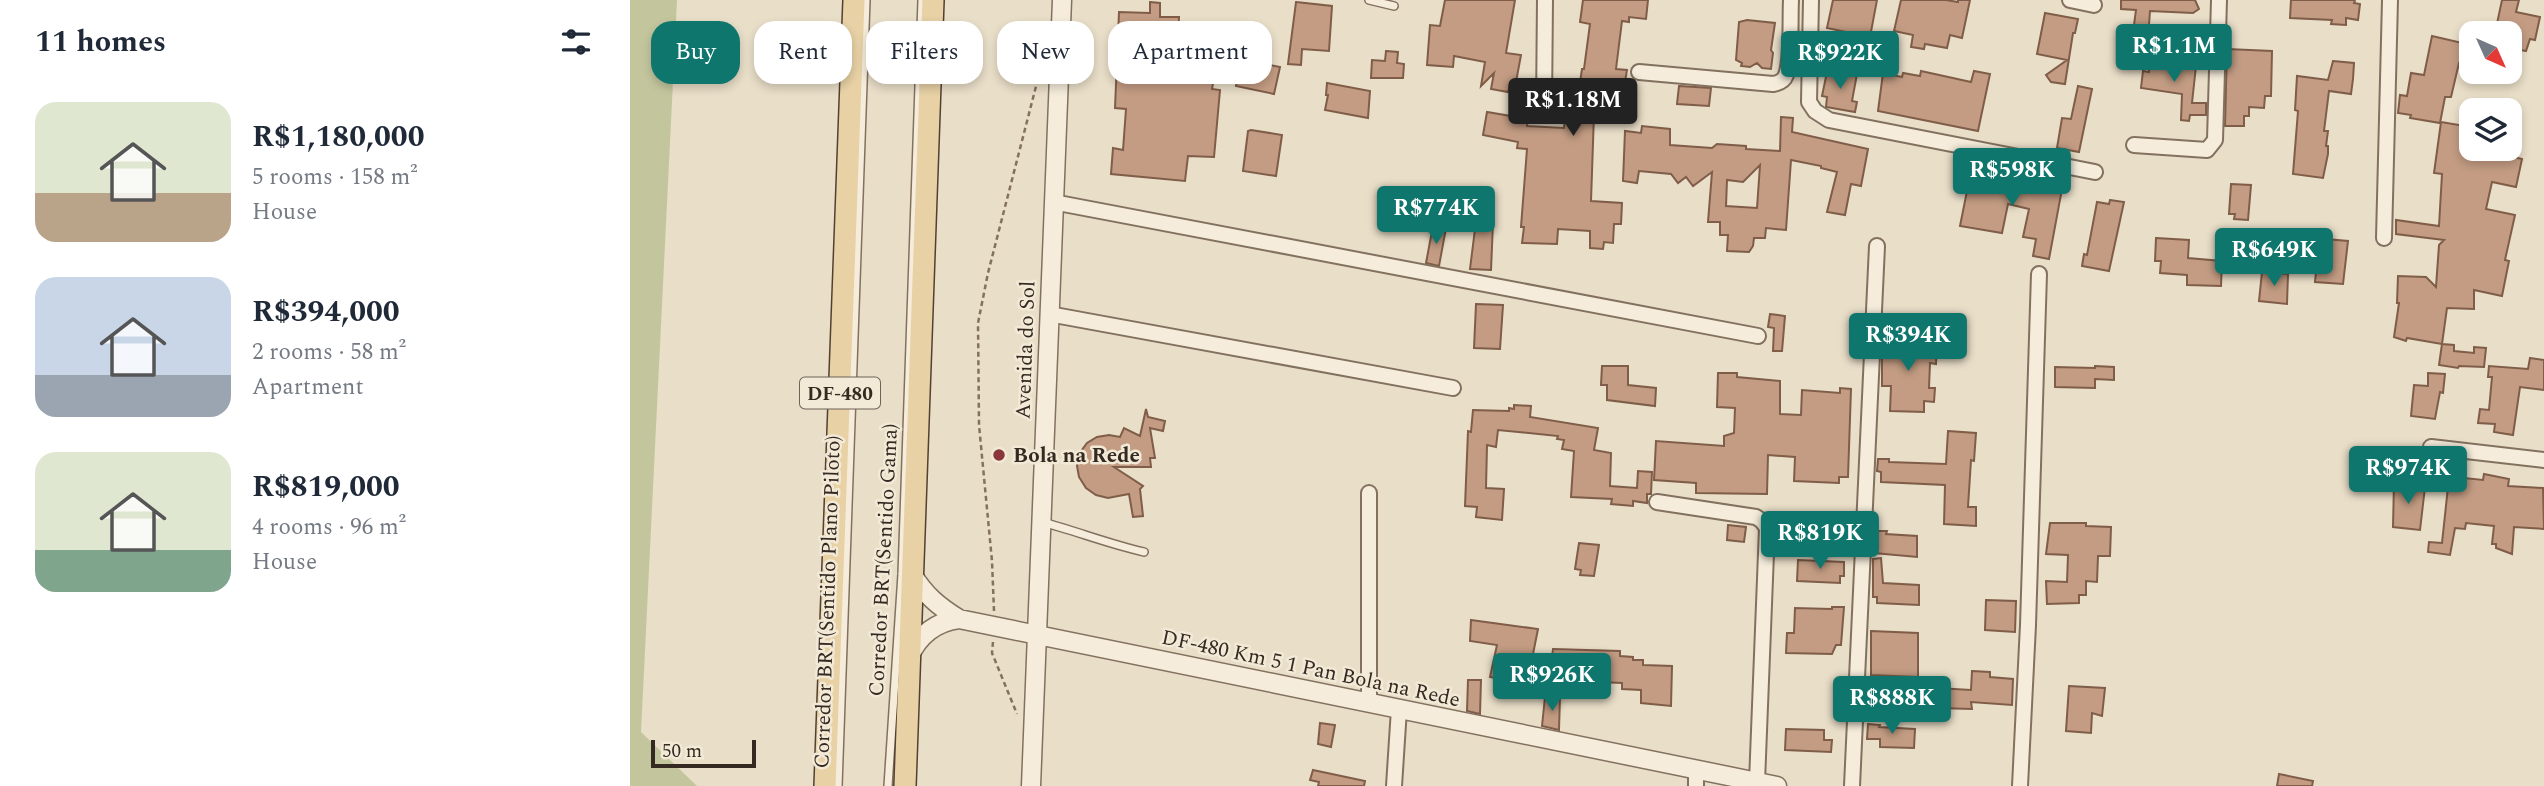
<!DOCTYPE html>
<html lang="en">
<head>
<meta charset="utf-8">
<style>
	:root { --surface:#fff; --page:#f6f6f7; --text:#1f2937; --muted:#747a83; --accent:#0f766e }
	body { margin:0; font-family:Spectral,serif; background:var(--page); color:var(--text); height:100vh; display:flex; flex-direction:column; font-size:26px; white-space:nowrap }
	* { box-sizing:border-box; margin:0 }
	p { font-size:23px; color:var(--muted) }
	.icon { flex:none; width:38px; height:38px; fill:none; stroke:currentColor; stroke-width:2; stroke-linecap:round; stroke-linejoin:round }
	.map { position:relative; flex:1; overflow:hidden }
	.panel { display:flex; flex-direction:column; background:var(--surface); width:630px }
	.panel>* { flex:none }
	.banner { position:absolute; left:21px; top:21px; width:665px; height:63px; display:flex; gap:14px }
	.needle { width:46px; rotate:135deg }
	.controls { position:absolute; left:1829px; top:21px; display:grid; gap:14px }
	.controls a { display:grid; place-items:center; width:63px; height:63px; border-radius:14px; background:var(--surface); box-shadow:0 4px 10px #0003; font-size:35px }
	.scale { position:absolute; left:21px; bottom:18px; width:105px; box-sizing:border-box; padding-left:7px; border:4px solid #352a21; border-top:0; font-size:19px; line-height:24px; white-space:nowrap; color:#352a21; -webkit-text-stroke:5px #f2e9d7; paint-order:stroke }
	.price { position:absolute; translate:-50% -60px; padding:0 16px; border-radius:7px; background:var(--accent); color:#fff; font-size:23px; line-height:46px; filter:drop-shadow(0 2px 4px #0008) }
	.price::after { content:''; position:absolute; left:50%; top:42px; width:21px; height:16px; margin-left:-10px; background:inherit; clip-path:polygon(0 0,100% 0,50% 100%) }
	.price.on { background:#222; color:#fff }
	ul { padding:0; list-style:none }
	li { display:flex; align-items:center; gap:21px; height:175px; padding:0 35px }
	li span { display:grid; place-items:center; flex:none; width:196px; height:140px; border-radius:21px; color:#555 }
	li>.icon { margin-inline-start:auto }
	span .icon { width:84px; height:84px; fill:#fffc; stroke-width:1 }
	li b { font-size:30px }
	h2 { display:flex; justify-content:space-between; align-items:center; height:84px; padding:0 35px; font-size:30px }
	.tag { padding:0 24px; border-radius:21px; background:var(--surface); box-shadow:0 4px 10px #0003; font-size:24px; line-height:63px }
	.tag.on { background:var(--accent); color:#fff }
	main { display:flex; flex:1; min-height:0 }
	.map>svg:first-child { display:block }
	.green { fill:#c3c69d }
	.building { fill:#c39c83; stroke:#7f5d48; stroke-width:2; fill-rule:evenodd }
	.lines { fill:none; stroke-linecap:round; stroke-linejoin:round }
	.service-casing { stroke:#83715f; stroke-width:10 }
	.minor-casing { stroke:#83715f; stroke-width:18 }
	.tertiary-casing { stroke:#83715f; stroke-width:21 }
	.primary-casing { stroke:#524033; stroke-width:24 }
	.path { stroke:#83715f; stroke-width:2.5; stroke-dasharray:5 3.5; stroke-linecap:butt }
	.service { stroke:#f5ecdb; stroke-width:7 }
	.minor { stroke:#f5ecdb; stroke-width:14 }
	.tertiary { stroke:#f5ecdb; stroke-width:18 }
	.primary { stroke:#e7d1a5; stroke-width:21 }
	.poi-dot { fill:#8b3739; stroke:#f2e9d7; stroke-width:2.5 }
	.labels { text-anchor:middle; stroke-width:5; stroke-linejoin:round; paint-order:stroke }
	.shield { fill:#f2e9d7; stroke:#6e6358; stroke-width:2 }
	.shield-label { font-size:19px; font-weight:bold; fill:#352a21 }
	.street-label { font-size:21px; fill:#352a21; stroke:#f2e9d7 }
	.poi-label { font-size:21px; font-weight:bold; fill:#352a21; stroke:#f2e9d7; text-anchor:start }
</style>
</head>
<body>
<main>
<section class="panel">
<h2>11 homes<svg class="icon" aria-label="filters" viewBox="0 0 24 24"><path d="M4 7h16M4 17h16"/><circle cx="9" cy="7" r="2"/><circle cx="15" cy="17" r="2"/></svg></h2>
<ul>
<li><span style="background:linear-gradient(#dfe7d0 65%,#b9a48a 0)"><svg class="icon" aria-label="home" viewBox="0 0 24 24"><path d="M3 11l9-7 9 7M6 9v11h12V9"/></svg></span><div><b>R$1,180,000</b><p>5 rooms · 158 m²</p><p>House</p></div></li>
<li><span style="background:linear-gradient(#c9d6e8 70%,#9aa5b1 0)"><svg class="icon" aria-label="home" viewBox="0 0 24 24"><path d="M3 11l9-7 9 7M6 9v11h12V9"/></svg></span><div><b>R$394,000</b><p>2 rooms · 58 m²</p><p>Apartment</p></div></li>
<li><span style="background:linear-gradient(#dfe7d0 70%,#7fa58c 0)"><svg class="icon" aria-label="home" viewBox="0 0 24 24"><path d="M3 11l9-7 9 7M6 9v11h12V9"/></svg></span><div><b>R$819,000</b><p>4 rooms · 96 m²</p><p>House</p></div></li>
</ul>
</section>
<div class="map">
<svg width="1914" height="786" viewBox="0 0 1914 786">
	<rect width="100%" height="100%" fill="#e9dec8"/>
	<path class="green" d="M0,0h47l-36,732 56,54h-67z"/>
	<path class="building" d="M815,0h70l-9,53 15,2 -5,27h-5l-3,10 -17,-3 3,-16 -13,13 4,-24 -31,-6 -1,11 -26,-2 3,-40 10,1z
		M953,0h65l-2,19 -17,-2v5l-7,-1 -6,48 11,1 -8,48 -25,-4 -3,87 31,2 -1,21h-7l-1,19 -9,-1 -1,7 -13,-1v-17l-32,-2 -1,15 -35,-1 2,-16h-3l6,-78 -10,-1 1,-6 -35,-7 4,-23 24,4 1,-5 17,3 -2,12 37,2 2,-28 11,2 5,-33h2l6,-45 -10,-2z
		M1203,0h44l-7,37 -43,-9z
		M1271,0h45l12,2v-2h12l-8,38 -12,-3 -3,13 -22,-4 -1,5 -13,-2 2,-12 -19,-4z
		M1491,0h74l4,9 -6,4 -43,-2 -1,14h-15l2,-15 -15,-1z
		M1661,0h64l-1,3 6,1 -2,16 -12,-2v7l-15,-1 1,-4 -42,-2z
		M1872,0h17l-3,12 24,5 -5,23 -5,-1 -4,12 -16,-3v-15h-15z
		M520,2l10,1v14h19l-1,23 21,2 3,-17 21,2 -11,62 8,1 -6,67 -26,-1 -3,25 -74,-7 2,-26 10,2 3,-41 -11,-1 4,-96 31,1z
		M666,2l36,4 -3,45 -27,-2 -1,16 -13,-1z
		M1415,13l33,6 -3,14h-2l-8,51 -14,-2 -5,-7 21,-15 -30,-6z
		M1117,20l28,3 -4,27 2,3 -2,16 -9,-1 -5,-5 -7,4 -9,-1 1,-3 -6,-3 3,-38z
		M1802,36l39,9v21l-12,-3 -8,34h-6l-5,26 -30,-5 1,-3 -13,-2 2,-18 7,1 4,-23 13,2z
		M1597,49l45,2 -1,45h-6l-1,12 -15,-1v9h-5v10h-19z
		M756,51l12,1 -1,11 7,1 -1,14h-32l1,-18 13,1z
		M1521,56l27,5v3l18,2 -4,37h14v12h-16l-1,6 -8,-1 1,-26 -41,-6 2,-17 6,1z
		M611,59l39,8 -6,27 -38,-8z
		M1703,61l21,2 -1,16 -2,15 -22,-3 -5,40h4l-2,15h2v8l-5,24 -30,-4 5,-63 -3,-1 2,-34 31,4z
		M1214,71l13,3 -5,27 5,1 -2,10 -29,-5 1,-10 -5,-1 5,-24 15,3z
		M1291,71l50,11 3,-11 16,3 -12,57 -100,-20 5,-38 19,4 1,-4 17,3z
		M697,83l43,8 -2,27 -43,-8 3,-15h-2z
		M1049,86l32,2 -2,18 -32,-2z
		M1448,86l14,3 -13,63 -22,-4 5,-30 9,1z
		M1151,117l12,1 -1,14 76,17 -7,37 -10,-2 -6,31 -18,-3 10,-40 -16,-4v-2l-30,-6 -5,70 -20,-2 -1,10h-11l-1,8 -4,6 -22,-1 1,-16h-8v-13h-12l4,-50 -19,14 -7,-9 -8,6 -7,-9 -32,-3 -2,12 -14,-2 2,-50 16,2 1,-7 28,3v16l42,3 5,-4 29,2v3l34,2zM1130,165l-3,43 -31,-2 1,-26 16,2z
		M1811,122l30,5v22h26v4l25,6 -6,28 -24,-5 -6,27 29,6 -10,45 4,1 -7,35 -28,-6v19l-27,-1 -5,36 12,1v6l20,2v-6l12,1 -2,19 -25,-1 -1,2 -19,-3 3,-21 -35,-6 -1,3 -12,-4 5,-34h-2l1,-27 28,1 10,10 3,-42 5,-5 -48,-6v-14l43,6 3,-52 -8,-1z
		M621,130l31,5 -6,41 -33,-5 5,-40z
		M1341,171l91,18 -13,70 -16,-3 3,-17 -13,-2 6,-28 -21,-5 -6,29 -42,-7z
		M1601,184l20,1 -3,35 -14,-1 1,-5h-6z
		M1480,200l14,2 -15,69 -27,-5 2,-12 3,1 10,-53 12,2z
		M846,221l17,2 -2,47 -21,-1z
		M803,226l13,2 -7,38 -13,-3z
		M1526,238l33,2 -1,18 34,3 -1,25 -34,-1v-10l-27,-2 1,-12h-6z
		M1684,238l34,3 -5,43 -28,-2 3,-31 -6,-1z
		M1632,272l26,2 -1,30 -28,-3z
		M846,304l27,1 -3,44 -26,-1z
		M1140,314l15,2 -3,35h-9l1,-23 -6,-1z
		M1252,338l16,1v2l39,1 -1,22 -6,-1 -1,25h6l-1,14 -10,-1v11l-34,-1 1,-25h-9z
		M1900,358l14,2v30l-24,-3 -7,48 -19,-3 1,-8 -17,-1 2,-14 9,1 3,-33h-4l1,-11 39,3z
		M972,366h26v19l28,3 -1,18 -48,-6v-15h-6z
		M1465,366l19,1v13l-19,-1v9l-40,-1v-20l40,1z
		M1088,373h19v4l43,4v33l21,1 1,-25 38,3v-5l11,1 -3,88h-9v6l-45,-2 1,-24 -27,-2 -1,39 -71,-1v-10l-42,-3 2,-39 68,5v-10l10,-3 1,-25 -18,-1z
		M1798,373l17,1 -2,19 -3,-1 -5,27 -24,-3 3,-31 14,1z
		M884,405l17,1 -1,11 68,11 -4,22 17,3 -1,33 27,2 1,-17 14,1 -1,22h-4v9l-14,-2v5l-22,-2 1,-5 -41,-2 3,-46 -12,-2 2,-9 -7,-1 1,-3 -60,-6 -2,17 -9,-2 -1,43 18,1 -2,31 -26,-3 1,-10 -12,-1 3,-75 3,1 2,-22 36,1v-3l5,1z
		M516,409l2,8 17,4 -2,10 -13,-3 5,30h-5l1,9h-37l29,19 -3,3 3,27 -10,1 -4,-23 -21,4 -12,-3 -10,-7 -7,-11 -2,-11 2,-12 8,-11 10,-6 12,-2 11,2 4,-9 16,8z
		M1318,431l28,2 -2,28 -3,-1 -3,47h8v19l-32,-2 1,-39 -64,-3v-10l-4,-1 1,-12h11v3l57,2z
		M1854,474l25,5 -1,7 35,2 1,41 -30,-2 -2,27 -16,-6v-4h-4l2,-18 -28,-3 -1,6 -10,-1 -5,27 -22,-3 1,-10 13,1 6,-56h-4l1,-11 38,4z
		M1764,482l31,5 -5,43 -27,-3z
		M1420,523h36v3l25,1 -1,29h-12l-1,26 -11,-1v14h-7v8l-32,1 -1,-23 21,1 1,-27 -22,-1z
		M1098,525l18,2 -2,15 -17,-2z
		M1245,531h12l-1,3 31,2v21l-43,-4z
		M949,543l20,2 -5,31 -14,-1 1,-5 -6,-1z
		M1251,558l2,25 36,2v20l-42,-2v-6h-4v-38z
		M1168,560l46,2v14h-4v7l-43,-2z
		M1356,600l30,1 -1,31 -30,-2z
		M1202,607h12l-3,38h-5l-4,9 -46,-1 1,-20h7l1,-25 37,1z
		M841,620l67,9 -11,55 -37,-7 7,-32 -27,-4z
		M1241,631l47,2v44l-47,-2z
		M923,649l67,2v5l13,1v3h10v5l29,1 -1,40 -30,-3v-13l-19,-1v-6l-22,-1 -1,12 -37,-2 1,-25 -12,-1z
		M1342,671l18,1v5l23,2 -1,26 -41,-3 1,7 -35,-1 1,-20 33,2z
		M838,680h13l-1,34 -13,-3z
		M1439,686l36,2 -3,28 -10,-3 -1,20 -25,-2z
		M915,697h15l-1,33 -17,-4z
		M690,723l15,2 -4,22 -13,-3z
		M1238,724l12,1 -1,2 36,2 -1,19 -34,-1v-8h-13z
		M1156,729l38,1v10h8l-1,12 -46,-2z
		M683,770l52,11 -1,5h-46l1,-4 -9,-2z
		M1649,774l34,7 -1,5h-35z"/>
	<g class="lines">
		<defs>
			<path id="service" d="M739,0l25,6
				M412,522c34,9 67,22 102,30
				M208,786l28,-786
				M258,786l14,-212 20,-574"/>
			<path id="minor" d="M1181,0l-2,102 6,9 14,9 266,52
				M1440,0l24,5
				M1009,72l134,12c6,-1 11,-3 13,-9 6,-15 4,-57 5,-75
				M914,107l1,-107
				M1504,145l73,5 8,-10 4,-140
				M423,202l705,134
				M1754,238l6,-238
				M419,314l404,74
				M1801,447l113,13
				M1027,502l99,15 6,4 5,7 -10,254
				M739,703v-210
				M764,786l5,-77
				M1066,786v-16
				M1222,786l25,-540
				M1390,786l8,-161 11,-351"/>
			<path id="tertiary" d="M282,574c13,21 26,32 47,45l818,167
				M279,657c10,-22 26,-35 50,-38
				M401,786l31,-786"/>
			<path id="primary" d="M195,786l29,-786
				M275,786l28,-786"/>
		</defs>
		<use href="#service" class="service-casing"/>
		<use href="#minor" class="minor-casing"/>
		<use href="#tertiary" class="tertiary-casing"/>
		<use href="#primary" class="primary-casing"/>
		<path class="path" d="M364,611l-2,-50 -13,-136 -1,-102 10,-50 54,-210
			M363,642l-1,11 25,61"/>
		<use href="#service" class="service"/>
		<use href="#minor" class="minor"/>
		<use href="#tertiary" class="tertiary"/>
		<use href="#primary" class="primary"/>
	</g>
	<circle class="poi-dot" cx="369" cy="455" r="7"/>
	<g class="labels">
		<rect class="shield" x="170" y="377.5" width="80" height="31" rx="5"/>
		<g class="shield-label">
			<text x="210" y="400">DF-480</text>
		</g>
		<g class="street-label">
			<text transform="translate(395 350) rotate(-88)" y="7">Avenida do Sol</text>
			<text transform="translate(253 560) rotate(-87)" y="7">Corredor BRT(Sentido Gama)</text>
			<text transform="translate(197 602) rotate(-88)" y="7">Corredor BRT(Sentido Plano Piloto)</text>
			<text transform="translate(681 668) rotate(12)" y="7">DF-480 Km 5 1 Pan Bola na Rede</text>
		</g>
		<g class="poi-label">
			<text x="383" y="462">Bola na Rede</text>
		</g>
	</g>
</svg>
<div class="controls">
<a><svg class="needle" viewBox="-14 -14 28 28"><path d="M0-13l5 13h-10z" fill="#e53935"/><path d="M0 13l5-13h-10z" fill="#747a83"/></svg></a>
<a><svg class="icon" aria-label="layers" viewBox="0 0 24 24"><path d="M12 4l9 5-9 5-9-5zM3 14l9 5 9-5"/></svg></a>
</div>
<div class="scale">50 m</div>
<b class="price" style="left:1544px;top:84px">R$1.1M</b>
<b class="price" style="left:1210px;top:91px">R$922K</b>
<b class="price on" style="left:943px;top:138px">R$1.18M</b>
<b class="price" style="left:1382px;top:208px">R$598K</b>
<b class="price" style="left:806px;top:246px">R$774K</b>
<b class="price" style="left:1644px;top:288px">R$649K</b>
<b class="price" style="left:1278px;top:373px">R$394K</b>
<b class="price" style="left:1778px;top:506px">R$974K</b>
<b class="price" style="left:1190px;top:571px">R$819K</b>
<b class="price" style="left:922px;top:713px">R$926K</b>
<b class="price" style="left:1262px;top:736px">R$888K</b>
<div class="banner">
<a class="tag on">Buy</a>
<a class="tag">Rent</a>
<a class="tag">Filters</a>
<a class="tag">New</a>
<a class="tag">Apartment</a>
</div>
</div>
</main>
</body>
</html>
